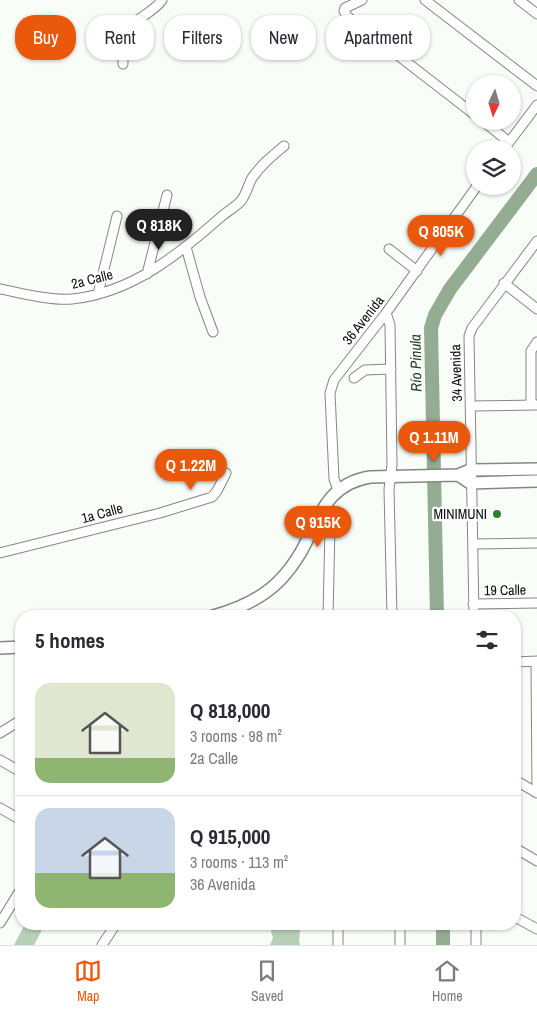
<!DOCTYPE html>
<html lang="en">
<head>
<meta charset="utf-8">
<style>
	:root { --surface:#fff; --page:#f7f7f7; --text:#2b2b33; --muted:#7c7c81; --line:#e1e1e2; --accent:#ea580c }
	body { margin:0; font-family:"Archivo Narrow",sans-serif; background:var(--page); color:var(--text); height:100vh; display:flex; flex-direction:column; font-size:19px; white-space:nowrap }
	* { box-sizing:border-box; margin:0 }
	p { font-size:16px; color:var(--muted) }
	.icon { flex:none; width:28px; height:28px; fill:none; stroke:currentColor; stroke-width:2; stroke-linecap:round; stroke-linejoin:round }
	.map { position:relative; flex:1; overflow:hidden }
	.side { position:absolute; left:15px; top:610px; width:506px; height:320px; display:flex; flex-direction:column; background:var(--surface); border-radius:20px; box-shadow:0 1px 4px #0004 }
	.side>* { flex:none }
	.banner { position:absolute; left:15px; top:15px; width:508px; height:45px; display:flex; gap:10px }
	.needle { width:32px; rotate:184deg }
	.buttons { position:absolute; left:466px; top:75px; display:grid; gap:10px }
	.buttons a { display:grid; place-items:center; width:55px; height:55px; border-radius:50%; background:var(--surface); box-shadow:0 1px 4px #0004; font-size:25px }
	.price { position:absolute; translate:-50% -42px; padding:0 11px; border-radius:18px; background:var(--accent); color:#fff; font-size:16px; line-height:32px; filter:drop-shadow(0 1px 2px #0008) }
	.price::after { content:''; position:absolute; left:50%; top:30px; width:15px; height:11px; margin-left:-8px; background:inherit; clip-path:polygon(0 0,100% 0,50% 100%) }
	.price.selected { background:#222; color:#fff }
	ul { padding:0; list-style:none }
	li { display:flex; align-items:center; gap:15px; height:125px; padding:0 20px }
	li+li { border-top:1px solid var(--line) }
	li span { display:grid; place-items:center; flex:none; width:140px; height:100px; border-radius:15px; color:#555 }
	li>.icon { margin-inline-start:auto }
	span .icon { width:60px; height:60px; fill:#fffc; stroke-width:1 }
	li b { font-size:21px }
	h2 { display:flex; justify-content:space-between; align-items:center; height:60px; padding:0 20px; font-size:21px }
	.pill { padding:0 18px; border-radius:20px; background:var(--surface); box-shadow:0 1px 4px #0004; font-size:18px; line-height:45px }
	.pill.selected { background:var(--accent); color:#fff }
	.tab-bar { display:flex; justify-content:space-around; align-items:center; height:70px; border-top:1px solid var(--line); background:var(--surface); font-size:14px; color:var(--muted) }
	.tab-bar a { display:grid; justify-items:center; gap:2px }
	.tab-bar .selected { color:var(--accent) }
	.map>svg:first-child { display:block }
	.green { fill:#b7cfb6 }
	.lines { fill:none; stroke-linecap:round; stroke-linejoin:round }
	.river { stroke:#94ac92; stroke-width:14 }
	.minor-casing { stroke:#848883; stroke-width:11 }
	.major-casing { stroke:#848883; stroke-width:14 }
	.minor { stroke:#fff; stroke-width:9 }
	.major { stroke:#fff; stroke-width:11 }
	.poi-dot { fill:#2d802d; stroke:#fff; stroke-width:2 }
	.labels { text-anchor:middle; stroke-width:4.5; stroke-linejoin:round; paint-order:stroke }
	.street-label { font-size:14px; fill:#0a0c0a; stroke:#fff }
	.poi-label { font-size:14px; fill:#0a0c0a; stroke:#fff; text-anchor:end }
	.water-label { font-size:15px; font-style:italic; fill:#1c411b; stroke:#fff }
</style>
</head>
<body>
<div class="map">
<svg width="537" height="945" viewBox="0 0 537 945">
	<rect width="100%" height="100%" fill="#f8fdf7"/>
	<path class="green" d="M25,924h20l-11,21h-20z
		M269,924h32l-2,16 1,5h-30l3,-7z"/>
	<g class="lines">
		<path class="river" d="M437,616l-6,-288 4,-13 15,-26 87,-115
			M443,924v21"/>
		<defs>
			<path id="minor" d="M362,0l-17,8 -1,3 3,5 128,99
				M425,0l112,86
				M519,0l18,14
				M123,64c0,-9 -1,-20 1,-29 2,-12 30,-22 38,-35
				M483,121l26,21
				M504,149l33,-44
				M186,247l14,50 13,35
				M389,249l28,22
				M147,274l20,-79
				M504,283l33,26
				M0,289c21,4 51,12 72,10 60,-6 107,-45 150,-83 6,-5 13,-9 18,-14 6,-6 8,-17 12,-24 9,-13 20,-22 32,-32
				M98,294l19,-78
				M386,313l4,12 2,140 -3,24 3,127
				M354,378l11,-8 26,-1
				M531,405v-54l6,-9
				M471,406l66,-1
				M338,490l-4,-11 -4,-86 4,-13 52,-67 91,-127
				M320,513l9,9 1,5 -2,89
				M473,544l64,-1
				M0,553l160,-40 52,-16 5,-6 9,-18
				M473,604l64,-1
				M474,616l-5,-280 3,-8 65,-87
				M536,661l1,132
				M515,662l22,-1
				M0,733l21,-13
				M0,760l21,12
				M515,780l22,13
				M0,808l21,12
				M515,848l22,13
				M515,917l22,12
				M0,923l21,-34
				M338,924v21
				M400,924v21
				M476,924v21
				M102,945l14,-21"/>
			<path id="major" d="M458,475l12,8 67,-2
				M213,616c25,-7 49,-17 67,-36 8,-8 15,-18 21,-28 18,-33 25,-68 69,-75l88,-2 12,-5 67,-1
				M0,648l21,-1"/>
		</defs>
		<use href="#minor" class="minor-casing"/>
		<use href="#major" class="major-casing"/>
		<use href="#minor" class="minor"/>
		<use href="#major" class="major"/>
	</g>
	<circle class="poi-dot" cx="497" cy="514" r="5"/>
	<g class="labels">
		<g class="street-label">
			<text transform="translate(92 279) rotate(-14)" y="5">2a Calle</text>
			<text transform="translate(363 320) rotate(-52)" y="5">36 Avenida</text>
			<text transform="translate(456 373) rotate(-92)" y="5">34 Avenida</text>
			<text transform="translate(102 513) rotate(-15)" y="5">1a Calle</text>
			<text transform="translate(505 590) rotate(-1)" y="5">19 Calle</text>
		</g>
		<g class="poi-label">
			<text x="487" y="519">MINIMUNI</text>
		</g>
		<g class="water-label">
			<text transform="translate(416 363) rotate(-91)" y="5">Río Pinula</text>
		</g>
	</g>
</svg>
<div class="buttons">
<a><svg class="needle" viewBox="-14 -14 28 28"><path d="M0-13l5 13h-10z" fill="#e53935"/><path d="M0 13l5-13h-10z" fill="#7c7c81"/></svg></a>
<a><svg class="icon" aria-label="layers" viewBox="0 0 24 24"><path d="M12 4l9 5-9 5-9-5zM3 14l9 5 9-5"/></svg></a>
</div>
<b class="price selected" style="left:159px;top:251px">Q 818K</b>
<b class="price" style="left:441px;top:257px">Q 805K</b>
<b class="price" style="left:434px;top:463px">Q 1.11M</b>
<b class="price" style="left:191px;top:491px">Q 1.22M</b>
<b class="price" style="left:318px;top:548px">Q 915K</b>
<div class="banner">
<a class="pill selected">Buy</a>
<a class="pill">Rent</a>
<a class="pill">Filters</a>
<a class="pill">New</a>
<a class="pill">Apartment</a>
</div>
<section class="side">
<h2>5 homes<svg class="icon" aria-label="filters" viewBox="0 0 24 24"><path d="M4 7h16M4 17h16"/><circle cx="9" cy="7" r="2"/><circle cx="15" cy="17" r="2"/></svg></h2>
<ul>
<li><span style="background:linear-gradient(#dfe7d0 75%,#8fb573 0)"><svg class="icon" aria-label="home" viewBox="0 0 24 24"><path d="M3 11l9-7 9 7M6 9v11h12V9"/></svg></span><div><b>Q 818,000</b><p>3 rooms · 98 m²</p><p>2a Calle</p></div></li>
<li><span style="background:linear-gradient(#c9d6e8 65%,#8fb573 0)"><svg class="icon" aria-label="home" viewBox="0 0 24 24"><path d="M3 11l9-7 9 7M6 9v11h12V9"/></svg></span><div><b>Q 915,000</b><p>3 rooms · 113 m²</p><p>36 Avenida</p></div></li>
</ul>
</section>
</div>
<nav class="tab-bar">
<a class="selected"><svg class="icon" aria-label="map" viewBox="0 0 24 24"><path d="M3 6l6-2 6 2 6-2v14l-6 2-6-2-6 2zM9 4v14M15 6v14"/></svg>Map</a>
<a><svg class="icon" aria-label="saved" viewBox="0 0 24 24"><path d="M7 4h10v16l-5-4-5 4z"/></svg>Saved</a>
<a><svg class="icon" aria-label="home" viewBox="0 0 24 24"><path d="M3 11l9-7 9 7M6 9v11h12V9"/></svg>Home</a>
</nav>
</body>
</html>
